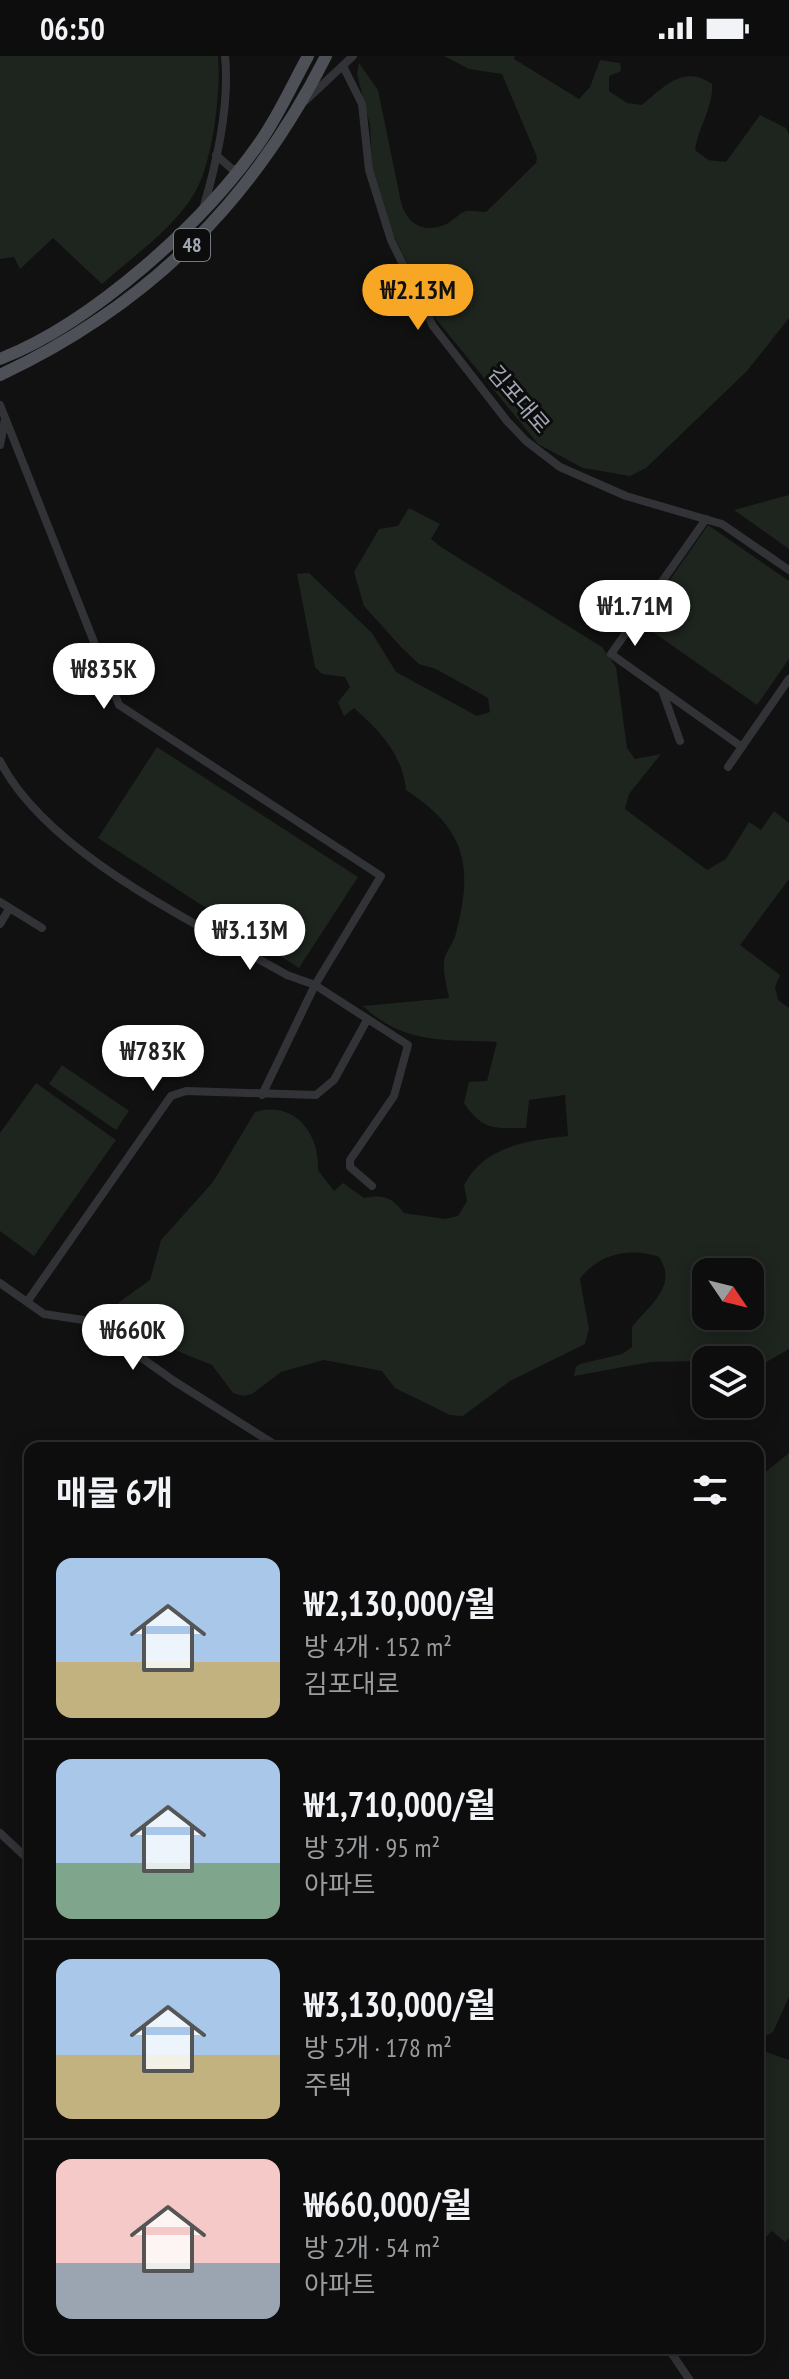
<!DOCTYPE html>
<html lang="ko">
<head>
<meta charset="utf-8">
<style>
	:root { --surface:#0d0d0e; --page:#1b1b1c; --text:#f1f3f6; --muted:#9a9c9e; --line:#2d2d2e; --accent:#f7a723 }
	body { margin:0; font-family:"PT Sans Narrow","Noto Sans KR",sans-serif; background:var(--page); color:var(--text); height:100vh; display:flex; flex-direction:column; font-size:30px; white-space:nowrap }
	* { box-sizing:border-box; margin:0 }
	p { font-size:26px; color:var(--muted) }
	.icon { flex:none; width:44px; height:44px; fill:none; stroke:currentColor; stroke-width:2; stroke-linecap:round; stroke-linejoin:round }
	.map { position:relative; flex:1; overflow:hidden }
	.side { position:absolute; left:24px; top:1386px; width:740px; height:912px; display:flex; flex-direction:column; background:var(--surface); border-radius:16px; box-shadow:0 4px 20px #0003,0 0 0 2px var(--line) }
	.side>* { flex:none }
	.needle { width:52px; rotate:125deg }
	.tools { position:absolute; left:692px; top:1202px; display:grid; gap:16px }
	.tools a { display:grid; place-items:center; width:72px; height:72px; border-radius:16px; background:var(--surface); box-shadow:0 4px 20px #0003,0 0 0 2px var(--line); font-size:40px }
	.price { position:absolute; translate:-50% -68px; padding:0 18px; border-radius:28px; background:#fff; color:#222; font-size:26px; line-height:52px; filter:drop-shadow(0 2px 4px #0008) }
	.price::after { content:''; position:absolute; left:50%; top:48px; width:24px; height:18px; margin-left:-12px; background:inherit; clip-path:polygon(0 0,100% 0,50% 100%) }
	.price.selected { background:var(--accent); color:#111 }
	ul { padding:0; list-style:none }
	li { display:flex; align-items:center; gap:24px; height:200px; padding:0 32px }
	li+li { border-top:2px solid var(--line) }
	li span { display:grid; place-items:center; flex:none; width:224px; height:160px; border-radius:16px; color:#555 }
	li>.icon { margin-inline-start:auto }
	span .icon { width:96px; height:96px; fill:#fffc; stroke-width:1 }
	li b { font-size:34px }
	h2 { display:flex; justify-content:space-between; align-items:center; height:96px; padding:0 32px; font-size:34px }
	.status { display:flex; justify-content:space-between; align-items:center; height:56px; padding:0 40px; background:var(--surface); direction:ltr }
	.status svg { height:22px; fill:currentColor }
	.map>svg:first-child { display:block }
	.green { fill:#1d251e; fill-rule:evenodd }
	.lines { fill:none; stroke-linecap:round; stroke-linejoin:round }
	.street { stroke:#323337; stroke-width:8 }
	.primary { stroke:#4d5056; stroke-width:12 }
	.labels { text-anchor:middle; stroke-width:6; stroke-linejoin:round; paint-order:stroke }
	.shield { fill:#0c0c0d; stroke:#747982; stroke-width:2 }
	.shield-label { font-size:20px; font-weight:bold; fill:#a1a8b4 }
	.street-label { font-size:22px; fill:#a1a8b4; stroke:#0c0c0d }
</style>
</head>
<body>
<div class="status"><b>06:50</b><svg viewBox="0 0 49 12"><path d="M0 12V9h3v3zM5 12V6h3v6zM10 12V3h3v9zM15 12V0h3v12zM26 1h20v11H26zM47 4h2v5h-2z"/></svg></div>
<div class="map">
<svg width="789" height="2323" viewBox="0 0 789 2323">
	<rect width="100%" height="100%" fill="#111112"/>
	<path class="green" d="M0,0h218c3,37 -5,107 -24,138 -21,35 -62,63 -92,90l-49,-46 -33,31 -6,-12 -14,2z
		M444,0h71l-1,3 65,40 11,-12 10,-27 20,3 1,8 -12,5v15l18,12 15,2c22,-18 41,-41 70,-21 2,22 -14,44 -17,66l13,10 18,2 34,-47 26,13 3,7v183l-42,53 -101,97 -16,8 -47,-8 -45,-24 -107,-131 -45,-94 -14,-51 -2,-43 -13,-51 2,-11 19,27 23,112c5,20 21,32 43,23 8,-3 14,-11 22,-14 6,-1 14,1 20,1l50,-49 1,-6 -35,-83 -33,-5z
		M789,439v54l-55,-39z
		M409,452l31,16 -9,15 10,8 161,100 14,20 11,81 8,11 26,-5 -32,40 -4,15 82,61 19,-11 23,-37 12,8 13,-19 15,12v56l-49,66 40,30 -5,12 3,13 11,8v341l-26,15 -13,2v-6l-99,2 -77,14 2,-9 4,-3 42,-10 10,-7v-20c16,-21 47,-41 27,-70 -27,-10 -61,-4 -79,22l9,50 -4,15 -75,37 -47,35 -13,-1 -55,-27 -13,-17 -58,-11 -43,12 -29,22 -9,2 -10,-3 -21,-28 -62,-25 -31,-29 -1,-8 32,-23 11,-40 52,-58 42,-70c39,-12 65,21 63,58l16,21 9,-8 21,15c19,-4 28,-1 40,15l41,6 13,-3 9,-15 -3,-16c20,-39 65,-45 104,-49l-3,-41 -36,5 -3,28c-33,0 -43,3 -62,-25l5,-21 18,-1 10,-39c-53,-3 -93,3 -134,-36l86,-8c-2,-11 -6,-25 -5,-37 1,-9 10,-18 12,-28 18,-69 9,-104 -50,-143 -3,-35 -27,-60 -52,-82l-10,8 -6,-14 12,-15 -5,-10 -23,-3 -7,-7 -18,-93 12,-1 63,60 24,39 81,44 13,-4 -2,-14 -52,-29 -17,-5 -17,-16 -38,-42 -10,-34 25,-43 19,-3zM706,1216h44v44h-44z
		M708,469l81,56v78l-32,46 -117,-82z
		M157,691l201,130 -59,91 -201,-130z
		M62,1009l67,46 -13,19 -67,-46z
		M36,1027l80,57 -82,116 -34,-25v-98z
		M789,1397v544l-16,35 -10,5 -5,-1v-558z
		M758,1993l31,11v178l-4,4 -13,-11 -14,14z"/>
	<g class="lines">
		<path class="street" d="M343,10l19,38 7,66 22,70 42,86 74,95 19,20 34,26 66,29 96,28 67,46
			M305,45l48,-45
			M216,99l16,14h8
			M203,153c14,-47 27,-104 22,-153
			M0,349l119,300 262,171 -66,109 -53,110
			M0,389l5,-26
			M706,463l-95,135 131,93
			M662,634l18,51
			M0,705c47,93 198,163 287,214l28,10 93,60 -14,51 -44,64v7l22,19
			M728,711l61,-88
			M0,846l42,26
			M0,868l9,-15
			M0,1227l44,31 46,7 84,60 106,67
			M27,1246l144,-206 15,-5 130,4 18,-15 33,-60
			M0,1777l30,28
			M668,2292l21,31"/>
		<path class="primary" d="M0,303c92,-36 204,-136 260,-217 19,-27 32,-57 48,-86
			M0,319c149,-70 252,-173 326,-319"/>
	</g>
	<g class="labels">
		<rect class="shield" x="174" y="173" width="36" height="32" rx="6"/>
		<g class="shield-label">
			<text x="192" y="196">48</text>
		</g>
		<g class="street-label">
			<text transform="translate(519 343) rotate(49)" y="8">김포대로</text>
		</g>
	</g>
</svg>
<div class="tools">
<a><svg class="needle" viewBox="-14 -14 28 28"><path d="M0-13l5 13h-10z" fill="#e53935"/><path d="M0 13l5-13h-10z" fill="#9a9c9e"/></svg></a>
<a><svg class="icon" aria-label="layers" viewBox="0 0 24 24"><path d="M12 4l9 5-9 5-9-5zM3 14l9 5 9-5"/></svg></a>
</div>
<b class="price selected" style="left:418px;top:276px">₩2.13M</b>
<b class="price" style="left:635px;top:592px">₩1.71M</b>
<b class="price" style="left:104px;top:655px">₩835K</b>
<b class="price" style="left:250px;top:916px">₩3.13M</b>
<b class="price" style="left:153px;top:1037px">₩783K</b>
<b class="price" style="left:133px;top:1316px">₩660K</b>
<section class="side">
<h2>매물 6개<svg class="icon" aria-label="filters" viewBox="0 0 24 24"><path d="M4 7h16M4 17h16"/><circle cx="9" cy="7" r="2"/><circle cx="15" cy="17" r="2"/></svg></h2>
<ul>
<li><span style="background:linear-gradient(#a9c7e8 65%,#c2b280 0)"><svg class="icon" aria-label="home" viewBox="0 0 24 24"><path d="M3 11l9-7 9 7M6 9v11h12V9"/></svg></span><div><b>₩2,130,000/월</b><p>방 4개 · 152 m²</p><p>김포대로</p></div></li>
<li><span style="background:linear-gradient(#a9c7e8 65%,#7fa58c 0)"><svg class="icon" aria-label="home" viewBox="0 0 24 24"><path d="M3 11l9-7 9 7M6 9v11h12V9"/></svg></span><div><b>₩1,710,000/월</b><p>방 3개 · 95 m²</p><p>아파트</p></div></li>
<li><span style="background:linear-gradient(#a9c7e8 60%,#c2b280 0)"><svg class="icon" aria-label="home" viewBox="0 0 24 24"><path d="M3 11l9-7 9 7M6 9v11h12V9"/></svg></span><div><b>₩3,130,000/월</b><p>방 5개 · 178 m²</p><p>주택</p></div></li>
<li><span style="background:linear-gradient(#f6c9c9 65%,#9aa5b1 0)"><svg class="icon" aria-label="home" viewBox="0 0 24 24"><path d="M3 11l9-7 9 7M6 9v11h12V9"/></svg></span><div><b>₩660,000/월</b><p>방 2개 · 54 m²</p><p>아파트</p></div></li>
</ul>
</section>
</div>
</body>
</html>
